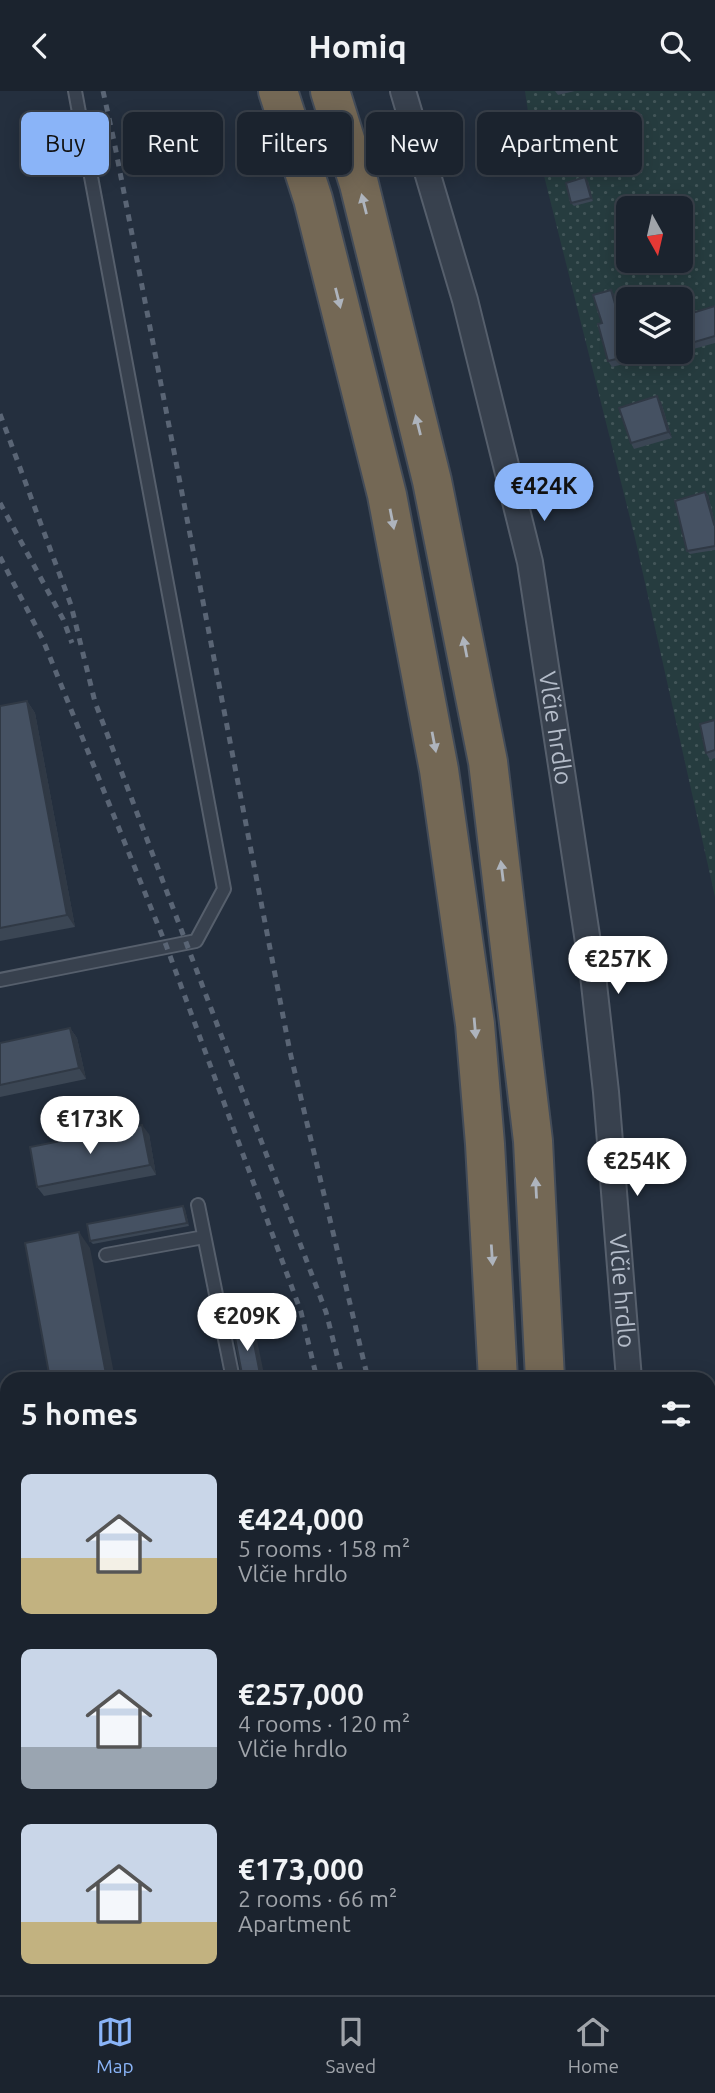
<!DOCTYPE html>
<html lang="en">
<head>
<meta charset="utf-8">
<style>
	:root { --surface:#1b232e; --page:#242b36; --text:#f1f3f6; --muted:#a0a4aa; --line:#39404a; --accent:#8ab4f8 }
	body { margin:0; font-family:Ubuntu,sans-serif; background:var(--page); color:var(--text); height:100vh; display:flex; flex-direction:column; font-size:26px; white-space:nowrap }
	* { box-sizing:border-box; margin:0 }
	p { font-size:23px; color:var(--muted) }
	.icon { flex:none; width:38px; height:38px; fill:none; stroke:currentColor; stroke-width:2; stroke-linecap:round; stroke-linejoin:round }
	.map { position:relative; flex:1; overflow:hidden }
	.side { position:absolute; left:0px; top:1281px; width:716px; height:623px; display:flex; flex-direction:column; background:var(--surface); border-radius:21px 21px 0 0; box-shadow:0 4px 18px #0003,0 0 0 2px var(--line) }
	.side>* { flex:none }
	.hud { position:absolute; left:21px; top:21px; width:674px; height:63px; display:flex; gap:14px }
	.needle { width:46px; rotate:172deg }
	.buttons { position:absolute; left:616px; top:105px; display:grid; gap:14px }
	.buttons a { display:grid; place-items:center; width:77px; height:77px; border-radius:10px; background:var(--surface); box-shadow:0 4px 18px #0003,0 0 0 2px var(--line); font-size:35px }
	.price { position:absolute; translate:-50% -60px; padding:0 16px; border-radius:24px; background:#fff; color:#222; font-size:23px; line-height:46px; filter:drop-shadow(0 2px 4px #0008) }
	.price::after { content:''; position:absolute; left:50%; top:42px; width:21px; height:16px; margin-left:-10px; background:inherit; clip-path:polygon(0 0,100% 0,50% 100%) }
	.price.active { background:var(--accent); color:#111 }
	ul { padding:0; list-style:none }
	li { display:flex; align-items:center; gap:21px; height:175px; padding:0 21px }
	li span { display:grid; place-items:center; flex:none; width:196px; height:140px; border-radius:10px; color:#555 }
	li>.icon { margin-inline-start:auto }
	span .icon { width:84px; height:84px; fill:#fffc; stroke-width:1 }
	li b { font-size:30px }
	h2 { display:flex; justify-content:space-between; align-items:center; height:84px; padding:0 21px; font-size:30px }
	.chip { padding:0 24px; border-radius:10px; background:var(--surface); box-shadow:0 4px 18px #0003,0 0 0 2px var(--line); font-size:24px; line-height:63px }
	.chip.active { background:var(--accent); color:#111 }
	header { display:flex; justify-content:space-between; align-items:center; height:91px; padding:0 21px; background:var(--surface); font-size:32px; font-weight:700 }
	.dock { display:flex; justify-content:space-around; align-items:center; height:98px; border-top:2px solid var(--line); background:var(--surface); font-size:19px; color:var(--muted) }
	.dock a { display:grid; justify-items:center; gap:4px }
	.dock .active { color:var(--accent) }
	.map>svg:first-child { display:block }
	.grass { fill:url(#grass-dots); fill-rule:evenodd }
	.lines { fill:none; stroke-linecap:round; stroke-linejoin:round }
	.lane-casing { stroke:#565f6c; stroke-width:16 }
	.street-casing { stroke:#565f6c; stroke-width:28 }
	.highway-casing { stroke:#434c59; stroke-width:42 }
	.lane { stroke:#38414e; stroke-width:12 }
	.street { stroke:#38414e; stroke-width:24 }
	.highway { stroke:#746855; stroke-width:38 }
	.rail { stroke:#5a6575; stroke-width:5; stroke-dasharray:7 7; stroke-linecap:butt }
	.wall { fill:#3b4654 }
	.shaded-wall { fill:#303945 }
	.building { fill:#455162; stroke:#303945; stroke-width:2 }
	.oneway { fill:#aeb4bd }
	.labels { text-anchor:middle; stroke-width:5; stroke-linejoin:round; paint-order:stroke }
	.street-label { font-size:24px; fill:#b4bcc9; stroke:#1d2633 }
</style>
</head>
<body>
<header><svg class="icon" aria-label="back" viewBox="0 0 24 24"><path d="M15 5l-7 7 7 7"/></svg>Homiq<svg class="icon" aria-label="search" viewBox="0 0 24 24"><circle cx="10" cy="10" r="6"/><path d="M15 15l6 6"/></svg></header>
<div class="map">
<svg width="715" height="1904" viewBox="0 0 715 1904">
	<defs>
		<pattern id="grass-dots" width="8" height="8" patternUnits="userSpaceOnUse" patternTransform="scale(1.75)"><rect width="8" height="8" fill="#263c3f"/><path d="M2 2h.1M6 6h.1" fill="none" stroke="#435659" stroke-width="1.8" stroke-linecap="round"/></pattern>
	</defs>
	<rect width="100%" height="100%" fill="#242f3e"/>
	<path class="grass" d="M525,0h190v806l-80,-359 -107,-426zM628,117h53v53h-53zM628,208h53v53h-53z"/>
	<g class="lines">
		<defs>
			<path id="lane" d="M0,889l196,-39 28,-52 -149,-798
				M198,1114l35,174
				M106,1164l98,-18
				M55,1904l1,-7
				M202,1904l4,-7"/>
			<g id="street">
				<path id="s1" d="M403,0l62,209 65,262 63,413 13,117 23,287"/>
				<path d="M0,1600l7,-2"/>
				<path d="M678,1897l1,7"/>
			</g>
			<path id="highway" d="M278,0l35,108 74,296 52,275 36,254 10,120 13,235
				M330,0l29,93 73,297 56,281 45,379 12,238
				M517,1897l1,7
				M565,1897l1,7"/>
		</defs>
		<use href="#lane" class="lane-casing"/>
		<use href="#street" class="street-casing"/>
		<use href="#highway" class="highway-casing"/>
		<use href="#lane" class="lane"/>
		<use href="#street" class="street"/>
		<use href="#highway" class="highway"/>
		<path class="rail" d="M103,0l11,50 176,911 78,327
			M0,323l71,191 24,97 231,610 17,67
			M0,412l63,116 9,24
			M0,466l43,83 123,305 135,367 16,67
			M403,1897v7"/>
	</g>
	<path class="wall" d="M555,0h20l-17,4z
		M588,90l5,20 -19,5 -3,-3z
		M611,199l4,6 13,56h53v-48h2l4,6 1,4 27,-8v37l-50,14 -2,-3 -51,13 -4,-6 -6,-38z
		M661,311l11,36 -38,11 -3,-6z
		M705,401l3,3 7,28v27l-25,4 -3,-3z
		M27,610l8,12 40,214 -75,14v-235z
		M715,629v38l-5,2 -4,-7z
		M70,937l7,10 9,41 -86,18v-54z
		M149,1043l7,41 -112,21 -7,-9z
		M183,1115l2,3 4,17 -96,18 -3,-3z
		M0,1609l7,10v152l-7,1z"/>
	<path class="shaded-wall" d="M585,86l3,4 5,20 -2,-3z
		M611,199l4,6 9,31 -4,-6z
		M657,305l4,6 11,36 -4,-6z
		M705,401l3,3 7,28 -1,1z
		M27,610l8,12 40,214 -8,-12z
		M70,937l7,10 9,41 -7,-11z
		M142,1034l7,9 7,41 -6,-10z
		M183,1115l2,3 4,17 -2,-3z
		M79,1141l11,16 25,131h-8z
		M250,1232l5,7 10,49h-4z
		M0,1609l7,10v27z"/>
	<path class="building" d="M585,86l6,21 -20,5 -5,-20z
		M611,199l9,31 8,-2v33h17l-37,9 -10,-37 4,-1 -9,-28z
		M681,213h2l3,11 29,-9v30l-34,10z
		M657,305l11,36 -37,11 -12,-35z
		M705,401l9,32 1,-1v23l-28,5 -12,-50z
		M27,610l40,214 -67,13v-222z
		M715,629v30l-9,3 -6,-29z
		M70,937l9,40 -79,17v-42z
		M142,1034l8,40 -113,22 -7,-40z
		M183,1115l4,17 -97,18 -3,-17z
		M79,1141l28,147h-57l-25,-136z
		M250,1232l11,56h-29l10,-5 -9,-47z
		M0,1609l7,37v112l-7,1z"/>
	<defs><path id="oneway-solid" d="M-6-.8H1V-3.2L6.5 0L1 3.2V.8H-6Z" transform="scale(1.75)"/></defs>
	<g class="oneway">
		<use href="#oneway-solid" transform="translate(364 113) rotate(-104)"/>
		<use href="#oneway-solid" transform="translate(338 207) rotate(76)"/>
		<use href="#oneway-solid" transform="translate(418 334) rotate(-104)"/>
		<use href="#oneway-solid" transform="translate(392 428) rotate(79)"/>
		<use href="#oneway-solid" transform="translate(465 556) rotate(-101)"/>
		<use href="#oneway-solid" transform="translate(434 651) rotate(79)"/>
		<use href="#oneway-solid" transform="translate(502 780) rotate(-97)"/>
		<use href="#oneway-solid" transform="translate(475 937) rotate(85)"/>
		<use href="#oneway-solid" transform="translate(536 1097) rotate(-93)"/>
		<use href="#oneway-solid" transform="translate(492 1164) rotate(86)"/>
	</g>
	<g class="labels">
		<g class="street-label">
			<text dy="8" stroke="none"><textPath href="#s1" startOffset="656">Vlčie hrdlo</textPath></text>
			<text dy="8" stroke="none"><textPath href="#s1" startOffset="1223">Vlčie hrdlo</textPath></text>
		</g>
	</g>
</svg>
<div class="buttons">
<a><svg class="needle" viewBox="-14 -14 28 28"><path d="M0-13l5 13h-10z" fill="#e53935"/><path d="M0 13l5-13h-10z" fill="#a0a4aa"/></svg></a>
<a><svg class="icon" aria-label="layers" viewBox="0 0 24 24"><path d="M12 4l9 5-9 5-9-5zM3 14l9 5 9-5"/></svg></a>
</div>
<b class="price active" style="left:544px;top:432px">€424K</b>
<b class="price" style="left:618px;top:905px">€257K</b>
<b class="price" style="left:90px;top:1065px">€173K</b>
<b class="price" style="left:637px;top:1107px">€254K</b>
<b class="price" style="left:247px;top:1262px">€209K</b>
<div class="hud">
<a class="chip active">Buy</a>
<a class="chip">Rent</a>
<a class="chip">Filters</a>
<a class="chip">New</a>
<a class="chip">Apartment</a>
</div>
<section class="side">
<h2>5 homes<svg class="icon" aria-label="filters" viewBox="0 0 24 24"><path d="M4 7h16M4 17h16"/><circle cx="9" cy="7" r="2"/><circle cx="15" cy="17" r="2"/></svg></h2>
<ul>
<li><span style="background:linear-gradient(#c9d6e8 60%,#c2b280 0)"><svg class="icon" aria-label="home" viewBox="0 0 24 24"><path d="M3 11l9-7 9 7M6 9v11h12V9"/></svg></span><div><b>€424,000</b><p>5 rooms · 158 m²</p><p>Vlčie hrdlo</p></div></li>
<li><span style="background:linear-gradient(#c9d6e8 70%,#9aa5b1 0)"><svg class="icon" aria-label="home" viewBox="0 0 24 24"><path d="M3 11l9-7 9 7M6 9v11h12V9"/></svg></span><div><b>€257,000</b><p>4 rooms · 120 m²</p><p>Vlčie hrdlo</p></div></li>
<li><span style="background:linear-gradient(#c9d6e8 70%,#c2b280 0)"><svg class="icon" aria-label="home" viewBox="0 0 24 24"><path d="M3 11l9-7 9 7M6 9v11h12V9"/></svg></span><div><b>€173,000</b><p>2 rooms · 66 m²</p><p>Apartment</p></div></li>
</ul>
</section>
</div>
<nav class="dock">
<a class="active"><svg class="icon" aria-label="map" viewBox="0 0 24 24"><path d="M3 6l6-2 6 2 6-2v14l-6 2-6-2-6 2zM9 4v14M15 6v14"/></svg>Map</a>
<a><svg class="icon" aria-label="saved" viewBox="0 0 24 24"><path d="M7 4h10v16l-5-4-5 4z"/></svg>Saved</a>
<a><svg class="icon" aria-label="home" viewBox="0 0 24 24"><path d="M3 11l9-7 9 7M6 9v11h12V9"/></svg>Home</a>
</nav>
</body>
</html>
